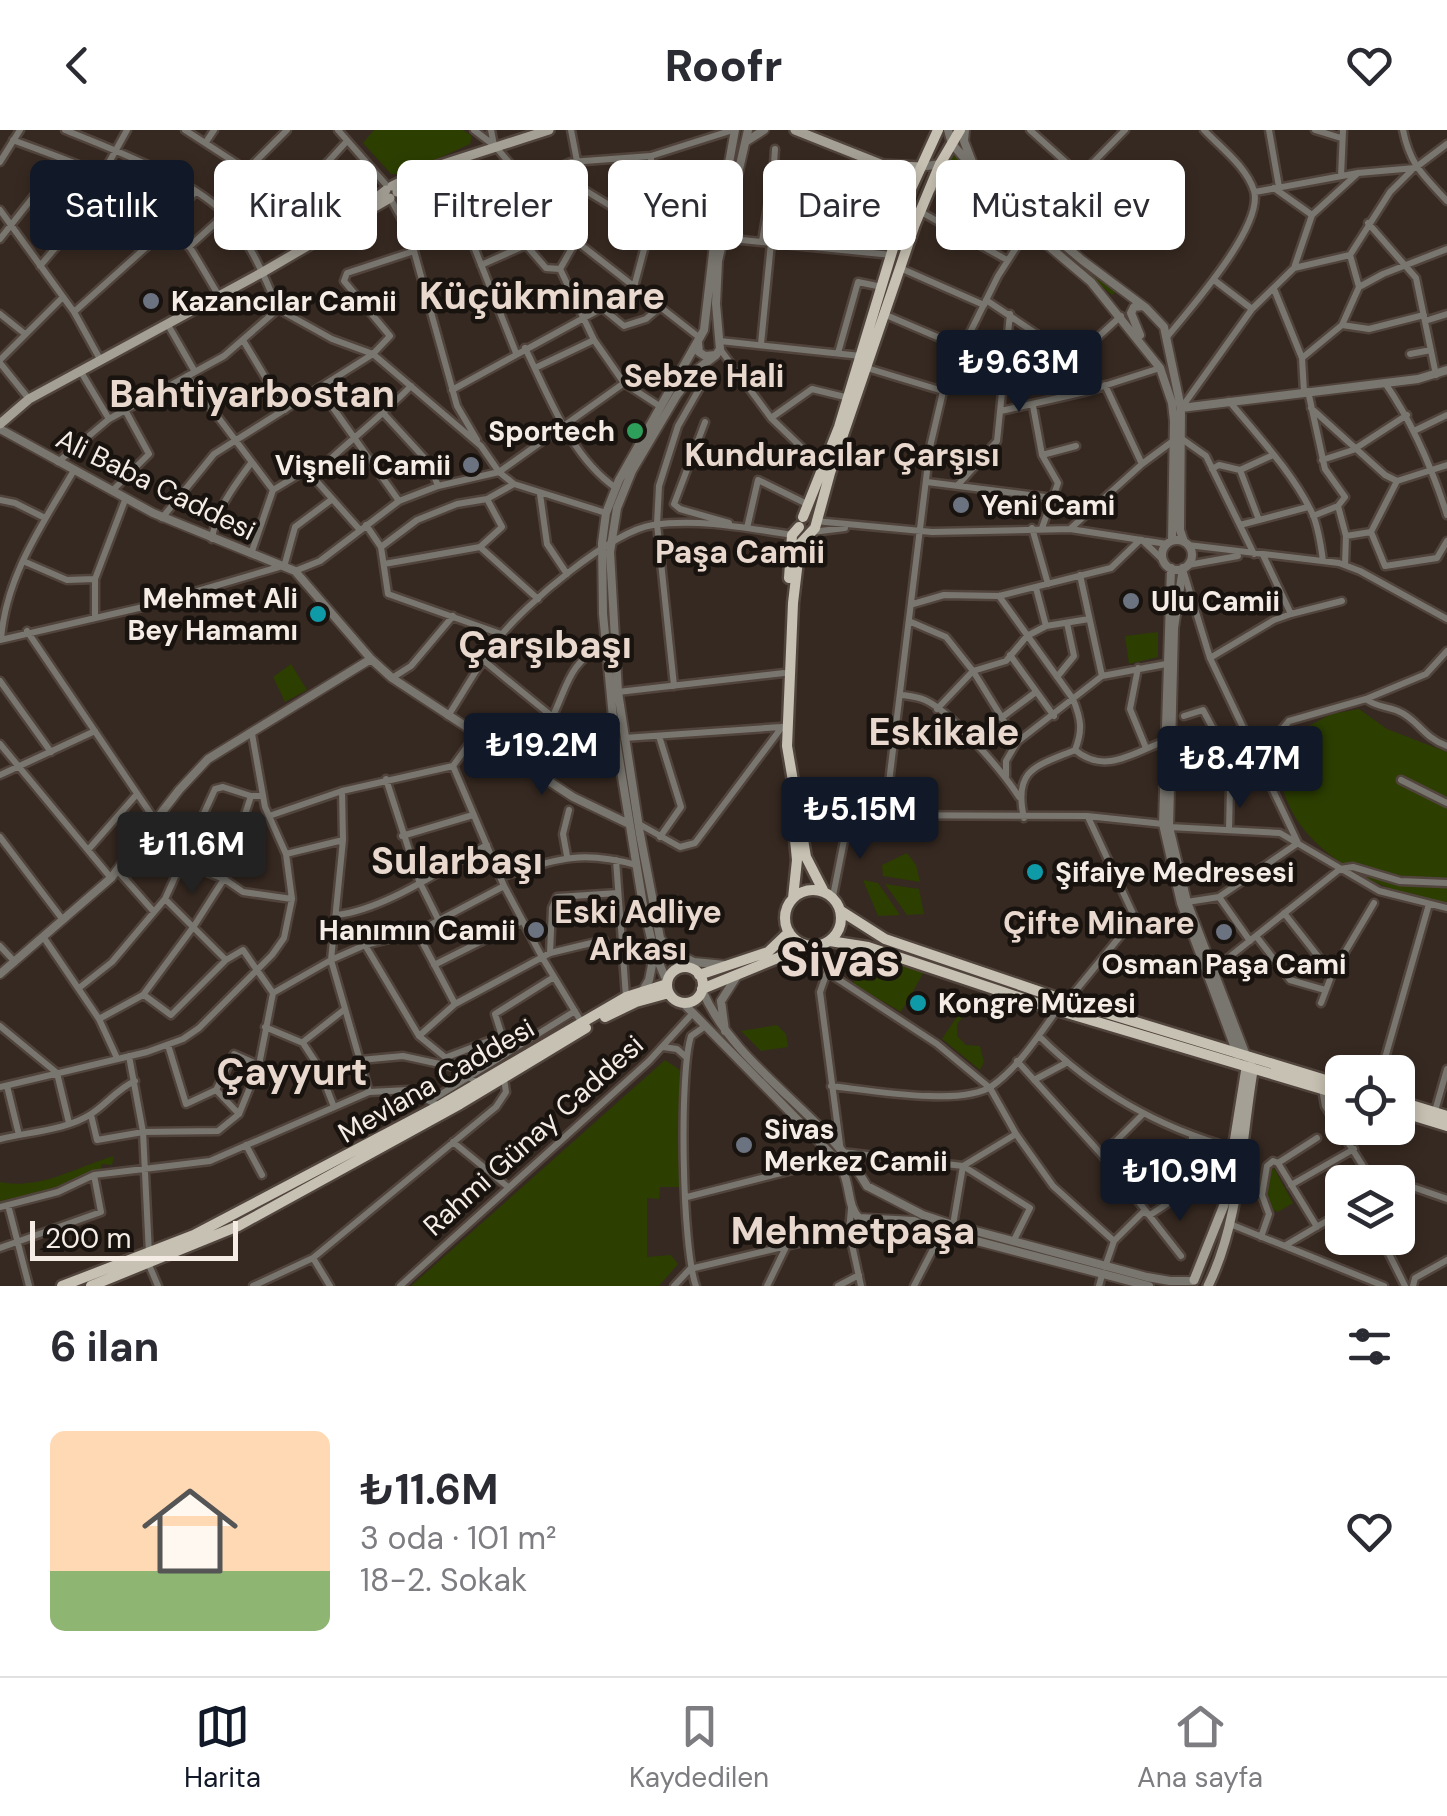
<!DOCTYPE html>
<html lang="tr">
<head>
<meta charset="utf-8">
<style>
	:root { --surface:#fff; --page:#f2f2f3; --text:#2b2b33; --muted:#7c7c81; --line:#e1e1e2; --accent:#111827 }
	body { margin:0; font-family:"DM Sans",sans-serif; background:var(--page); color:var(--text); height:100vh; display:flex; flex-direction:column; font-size:38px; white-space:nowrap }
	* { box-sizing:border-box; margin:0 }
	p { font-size:32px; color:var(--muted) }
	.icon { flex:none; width:55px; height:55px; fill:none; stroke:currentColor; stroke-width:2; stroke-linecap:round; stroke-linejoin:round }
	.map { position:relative; height:1156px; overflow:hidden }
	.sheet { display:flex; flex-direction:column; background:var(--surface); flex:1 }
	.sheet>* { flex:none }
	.banner { position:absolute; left:30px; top:30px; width:1388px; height:90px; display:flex; gap:20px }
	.fabs { position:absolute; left:1325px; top:925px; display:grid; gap:20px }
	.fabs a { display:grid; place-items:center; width:90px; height:90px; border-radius:15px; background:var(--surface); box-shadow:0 5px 15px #0003; font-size:50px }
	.scale { position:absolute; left:30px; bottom:25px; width:208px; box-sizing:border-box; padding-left:10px; border:5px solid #f5ece6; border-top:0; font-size:28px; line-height:35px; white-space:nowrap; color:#f5ece6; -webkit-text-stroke:8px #19130f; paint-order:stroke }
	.price { position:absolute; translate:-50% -85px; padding:0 22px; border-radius:10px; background:var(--accent); color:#fff; font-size:32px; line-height:65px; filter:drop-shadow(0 2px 5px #0008) }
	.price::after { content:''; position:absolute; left:50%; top:60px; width:30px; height:22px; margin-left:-15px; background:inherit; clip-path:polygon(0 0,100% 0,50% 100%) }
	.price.active { background:#222; color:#fff }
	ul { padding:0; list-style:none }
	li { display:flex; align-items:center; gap:30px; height:250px; padding:0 50px }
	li+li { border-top:2px solid var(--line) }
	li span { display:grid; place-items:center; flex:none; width:280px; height:200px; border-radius:15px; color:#555 }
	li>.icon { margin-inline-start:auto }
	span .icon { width:120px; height:120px; fill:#fffc; stroke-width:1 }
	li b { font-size:42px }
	h2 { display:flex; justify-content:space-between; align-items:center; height:120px; padding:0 50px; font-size:42px }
	.chip { padding:0 35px; border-radius:15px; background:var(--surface); box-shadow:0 5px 15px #0003; font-size:35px; line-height:90px }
	.chip.active { background:var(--accent); color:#fff }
	header { display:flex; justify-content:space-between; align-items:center; height:130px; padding:0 50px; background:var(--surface); font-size:45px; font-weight:800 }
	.tabs { display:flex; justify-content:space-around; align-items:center; height:140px; border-top:2px solid var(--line); background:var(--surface); font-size:28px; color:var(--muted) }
	.tabs a { display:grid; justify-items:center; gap:5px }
	.tabs .active { color:var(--accent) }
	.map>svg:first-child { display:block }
	.green { fill:#2c3e00 }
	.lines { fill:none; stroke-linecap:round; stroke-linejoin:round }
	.minor-casing { stroke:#51443d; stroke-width:11 }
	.tertiary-casing { stroke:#51443d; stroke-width:12 }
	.secondary-casing { stroke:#51443d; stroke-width:14 }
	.primary-casing { stroke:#51443d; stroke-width:15 }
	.minor { stroke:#79766f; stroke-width:6 }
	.tertiary { stroke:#79766f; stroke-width:8 }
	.secondary { stroke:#a4a095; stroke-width:9 }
	.primary { stroke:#c6c1b2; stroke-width:10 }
	.worship-dot { fill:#6b7280; stroke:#19130f; stroke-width:4 }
	.leisure-dot { fill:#2e9e5b; stroke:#19130f; stroke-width:4 }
	.culture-dot { fill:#0f9aa8; stroke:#19130f; stroke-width:4 }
	.labels { text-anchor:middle; stroke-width:9; stroke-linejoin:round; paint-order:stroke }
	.poi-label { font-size:28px; font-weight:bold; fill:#f5ece6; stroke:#19130f; text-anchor:start }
	.street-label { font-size:28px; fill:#f5ece6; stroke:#19130f }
	.quarter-label { font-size:32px; font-weight:bold; fill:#e9d8cd; stroke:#19130f }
	.district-label { font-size:38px; font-weight:bold; fill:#e9d8cd; stroke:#19130f }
	.town-label { font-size:48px; font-weight:bold; fill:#e9d8cd; stroke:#19130f }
</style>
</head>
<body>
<header><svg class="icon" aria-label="back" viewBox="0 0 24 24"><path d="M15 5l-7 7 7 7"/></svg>Roofr<svg class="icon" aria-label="heart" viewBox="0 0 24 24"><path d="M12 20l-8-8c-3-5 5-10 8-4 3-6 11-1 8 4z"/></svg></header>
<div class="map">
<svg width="1447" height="1156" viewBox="0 0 1447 1156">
	<rect width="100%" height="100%" fill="#362921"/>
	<path class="green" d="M374,0h89l9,6 -2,8 -66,30h-13l-28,-31z
		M952,18l19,22 145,122 -4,3 -126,-108 -40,-26z
		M1158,502v25l-29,7 -4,-28z
		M291,534l16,26 -22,12 -12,-25z
		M1359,579l28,20 60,23v152c-77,-12 -187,-70 -164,-164l48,-26z
		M907,723l9,12 4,17 -37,-6 -1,-11z
		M863,750l15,3 22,32 -22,1z
		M885,754l34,5 5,25 -17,1z
		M856,821l68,21 -23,40 -47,-27 -2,-28z
		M958,885l4,3 -5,6v12l9,9 14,1 4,16 -4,8 -38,-31z
		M777,895l9,9 2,13 -27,4 -20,-20z
		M665,930l15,10 1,117h-21l-1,12 -12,-1v59l24,-2 7,9 -19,22h-248z
		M114,1026l-2,9 -11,-1 1,5 -45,19 -57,13v-19c41,8 76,-15 114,-26z
		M1274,1038l19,35 -15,9 -5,-2 -7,-13 4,-26z"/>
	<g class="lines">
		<defs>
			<path id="minor" d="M65,0c47,19 124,48 160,84 23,23 41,65 53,95l54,30 41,15 108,92 18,26 15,12 92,29
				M185,0l108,70 36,33
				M338,0l50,57
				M474,0l21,16 81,95 124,97
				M491,0l3,15
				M571,0l6,31
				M1030,0l50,45
				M1269,0l10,57
				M1315,0l26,8
				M1403,0c7,35 20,45 44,71
				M13,10c54,21 119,39 159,84 19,21 32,48 47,72
				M206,12l8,-12
				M0,32l20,-32
				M571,32l7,24 54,33 19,4
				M248,39l39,-39
				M102,45l25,-45
				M1341,46l2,-46
				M773,48l35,4 59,23
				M1274,58l38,27
				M1255,62l103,-19 57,-5 32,-24
				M390,68l15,27 9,26 43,155 20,34
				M293,70l54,-59
				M456,71l60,152
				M769,73l95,10
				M402,79l93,-15 76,-32 80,-6 82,-26
				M0,80l74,102 27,49
				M921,82l86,48
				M169,91l26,-29
				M1036,91l89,-91
				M1368,93l48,55 20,97
				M722,108l170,17
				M0,109l63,-80
				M762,111l11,-63 2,-29
				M189,117l75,-68
				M851,120l28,-73
				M1350,125l9,32
				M481,135l45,-20 20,23 14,1
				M40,136l72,-85
				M900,138l84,37
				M1294,138l56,-13 40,-63 24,-24
				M560,139l34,71 30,43 37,24
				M560,139l16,-28
				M1214,150l38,29
				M634,157l17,-64v-67
				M1274,159l28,69 2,34
				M986,170l94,63 5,29
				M74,182l98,-88
				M0,184l25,20
				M886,185l77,33
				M1425,191l22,-7
				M168,195l27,47
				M1342,195l27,4 55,-14
				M1167,207c22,-27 97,-111 87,-146 -7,-24 -34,-44 -50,-61
				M720,211l141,15
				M244,212l41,68
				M761,214l10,-101
				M525,218c24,48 45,108 91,140
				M720,219l51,69 52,50
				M838,223l20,-71 24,5
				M1410,224l21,-4
				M1302,228l40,-33 17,-38 24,-13 64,-25
				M1074,229l47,-43
				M0,230l63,-63
				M0,233l29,36
				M535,238l59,-28
				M867,238l76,23
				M81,242l28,47
				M187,246l86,114
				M1385,253c29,42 47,85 62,132
				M1105,255l37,79
				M319,258l80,113
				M452,260l150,-82 22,18 22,-7 14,-12
				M1308,261l17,78 20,28 -7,9
				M1229,271c29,35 65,73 84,114 6,15 8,31 10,46
				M1033,276l9,49 16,28 -16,45
				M1182,277l70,-98 42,-41 18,-53 46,-42
				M1311,278l74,67 12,6
				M1001,281l84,-19 75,-24
				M384,284l45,49 9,23
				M771,288l41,-29 37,9
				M705,292l-31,82 6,5 49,14
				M1414,301l33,-16
				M1182,309l24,17 48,98
				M1042,325l34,-9
				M1322,330l31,-10 54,-35
				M58,332l51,-43 115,-63 54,-47
				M1212,339l7,-4 21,5 19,50
				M1240,340l33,-15
				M312,346l48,54
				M927,352l126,16
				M958,355l39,-44 13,-127
				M112,361l37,-37 -24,-44
				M540,364l7,50 20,30
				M0,370l15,3 30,15
				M1338,376l8,30 -1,29
				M1313,386l25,-10
				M162,388l52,-64 159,-100 17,-18 -46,-55 3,-8 67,-22
				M815,391l117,11 138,-3 97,15
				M366,395l15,22 7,47 113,40
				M1240,395l68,-18
				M747,398l11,-48 49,24
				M1032,398l16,56
				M1070,399l72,-65 31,-23
				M812,402l33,-4
				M1371,402l14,34 52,-8 10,-17
				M1346,406l25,-4 26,-51 50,-16
				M212,409c4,-30 22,-53 39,-76
				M1142,410l21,20
				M1188,415l151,18 21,8 87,48
				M381,417l36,-27 40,-16 30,-5 27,-15
				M480,417l22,-20 -15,-28
				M251,424l22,-64 30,-18 9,4c32,-31 68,-58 99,-90
				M23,431l44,19 28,-1
				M384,434l96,-17 58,52
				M1188,435l50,-9
				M284,437l11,-40 36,-27
				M295,441l25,-10 79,-60 39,-15 61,-14 125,-89
				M1184,443l26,85 88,185
				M1080,445l22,101
				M999,466l74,103c8,20 10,31 2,51 -39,16 -62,19 -51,68
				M913,474l31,-9 55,1 112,-28 29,-28
				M1291,484l51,-13
				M95,486v-37l30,-79
				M911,492l35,15 27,34 44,71
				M1046,496l43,-7
				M27,501l128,189
				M1,509c5,-63 41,-114 72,-167
				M0,510l143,-33 136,-40
				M1010,525l44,61
				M1210,528l64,-38 17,-6 -28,-59
				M483,530l109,89 24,-5
				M1138,538l-8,41 16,39
				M1057,547l17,-21 -7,-33
				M392,548l19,-12 42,-50
				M0,551l51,71
				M674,556l-17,-162 2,-38 19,-60 24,-42 -10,-9
				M618,562l166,-19
				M902,565c7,1 16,2 23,5 27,12 78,72 94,97
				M1366,569l60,-25 21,-23
				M937,579l36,-38 33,-10 21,-25 19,-10 -10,-38
				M448,586c17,-26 32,-54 51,-78 26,-34 113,-107 154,-113 45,-7 94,3 139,10
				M1184,586l19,-6 15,28 13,10
				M552,588c17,-36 16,-54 54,-75
				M1001,588l35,-26
				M659,606l22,71 -21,30
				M624,608l157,-11
				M0,614l111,134
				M1075,620c30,25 58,3 90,-9
				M453,636l51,120 38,71 40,66
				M0,645l95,-44
				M1006,646v-15l11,-19 85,-66 64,-12
				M386,649l33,102 20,40
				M1401,650l46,23
				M1272,651v-40l17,-20 77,-22c10,8 20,7 32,12 20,8 24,26 49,35
				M885,685l45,-368 15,-64 53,-107 30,-47
				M269,686l73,-25
				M639,694l41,23 15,-4 87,-116
				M1169,697l111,6 99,58 68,17
				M1229,699l2,-81 18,-10
				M402,706l71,-21
				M0,707l63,83
				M88,720l49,-56
				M286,724l57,-14
				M567,726l-4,-22 6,-24
				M616,730l10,137
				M184,733l40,16 19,13 49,7
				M117,740l37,42
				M500,747c55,-17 78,-28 136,-12
				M833,766l15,-76 10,-5 229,1 76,8
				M1219,767l31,44
				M165,769l61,61
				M1187,772l32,-5 79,-54
				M1284,783l48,61
				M337,785c49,-6 105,-46 150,-70
				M417,802l38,72
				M1256,806l34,44 35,10
				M44,808l55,81 18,39
				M365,815l52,-13 87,-46
				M0,816l15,16
				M819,816l8,26 -7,20 21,160 122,14 67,42 -17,34
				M550,823l2,-45 5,-11 61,-4
				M434,835l88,-44
				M1213,840l127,-101 13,-2 47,14 47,2
				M827,842l110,72 53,44 26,46 37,52 61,55 -9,26
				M79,858l33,-26 53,-63 50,-110 8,-2 28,9
				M144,865l27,20 55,-55 17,-10 30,43
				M1068,870l67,-82 -47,-101
				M1321,873l11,-29 42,-71
				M99,889l44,-24 51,-69 30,-47 27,-83h11
				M0,896l57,47 12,50
				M265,897l38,16 15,23 16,41
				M419,906l36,-32 95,-51 54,-13
				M1039,906c54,54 121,92 194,112
				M303,912l42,-33
				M168,915l18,59 30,-14 18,-36 25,11
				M663,917l14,2 9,8
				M129,926l14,76 6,122
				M447,927l55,-21 -7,-22 59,-37
				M360,930l43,-4 55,12
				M1017,931l85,94 79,101
				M1381,942l48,-168
				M1034,950l32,-17
				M7,956l12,49
				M831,956c37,4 131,21 161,0 26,-18 47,-51 65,-76
				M0,957l147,-35 36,-13 16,-11 73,-73 12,-17 8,-39 -6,-45 -21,-47 -13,-73
				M1322,959l3,17 48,76
				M216,960l23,24
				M369,962l-38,-132 34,-15 54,91 58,47
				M430,971l145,-90
				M1435,981l12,-42
				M91,985l6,25 46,-8 75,-1 21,-17 20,-49 14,-72 58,-33 12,-120 -1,-49 111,-25 24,-33
				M1192,1008l31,65
				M0,1009c28,-7 67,-9 91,-25 16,-10 26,-25 44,-33
				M453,1012l55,45
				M246,1015l16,30
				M1102,1025l41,-41
				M1278,1033l39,-25
				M1291,1055l63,-36
				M1398,1056l6,-2 43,15
				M687,1067l149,-38
				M8,1075l21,81
				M0,1077l58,-15 36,-17 116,-14 159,-69 40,-2 30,16
				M851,1079l-2,22 12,55
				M1230,1094l154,62
				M953,1095l10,-59 53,-32
				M1261,1107l8,-23 -7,-19 5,-29 6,-5 5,2 39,64
				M1381,1108l24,48
				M1114,1111l29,-29 7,3 60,-39
				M1286,1115l56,-33
				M0,1118l101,-36 -7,-37
				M313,1128l17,28
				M149,1135l9,21
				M690,1139l159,-38 16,-11
				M253,1156l60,-28 183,-151 10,-15 -2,-13
				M400,1156l249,-225 43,-47
				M674,1156l16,-17
				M696,1156c-14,-37 -17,-213 -5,-250l13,-9
				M767,1156l19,-39
				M838,1156l21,-11
				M914,1156l28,-54
				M1099,1156l3,-11
				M1413,1156l2,-8 32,-18"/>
			<path id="tertiary" d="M948,0l4,14 24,27 106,89 64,48 18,19 17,81 -1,122 4,12
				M965,0l-1,11 8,21
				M747,11l17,-11
				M920,37l20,-3 27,13 124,105 69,86 12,35 2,18 -2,120
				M930,60l10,-9 27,-3
				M1140,205l-9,-22 3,-6 9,-1
				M698,213l1,9 6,4 11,-1 4,-6 -4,-45 2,-43 30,-131
				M1181,278l237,-29 29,-9
				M0,299l153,84 142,58 76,88 21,19 181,119 56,27
				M1162 425a15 15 0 1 1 30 0a15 15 0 1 1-30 0Z
				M1171,438l-8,256 18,79 57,153
				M1183,438l-9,60 -5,199 18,75 60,156
				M667,819l27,13 31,3
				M682,838l-22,-30 -20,-104 -22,-142 -8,-140 7,-44 15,-37 45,-76 18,-24 21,-16
				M0,844l111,-96 68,-88 29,-31 163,-100
				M667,852l-13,-31 -11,-46 -29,-177 -11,-114 -1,-71 4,-30 13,-33 85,-150 10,-85 21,-115
				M643,860l6,-10 5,-25
				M702,860c34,79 122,122 165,196
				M683,873l153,156c17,23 9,45 23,59l55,3 28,11 207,54
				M725,901l-4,-30 16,-25
				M867,1056l56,29 30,10 194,52 23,4h21"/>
			<path id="secondary" d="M795,0l88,35 37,2
				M885,37l25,24
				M392,56l24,-12
				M397,62l31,-23 121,-39
				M365,77l21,-17
				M0,294l29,-25 234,-127 127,-74
				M1194,1150l30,-75 22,-137
				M1208,1156c32,-65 33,-144 45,-215l-2,-6"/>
			<path id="primary" d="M803,387l36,-90 72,-238 27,-59
				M789,448l3,-43 7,-8
				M785 788a28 28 0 1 1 56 0a28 28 0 1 1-56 0Z
				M823,760l-17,-33 -19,-111 6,-143 7,-59 15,-16 15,-55 85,-249 25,-60 20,-34
				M793,768l4,-38 -3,-31
				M841,781l44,28 182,62 275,84
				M830,811l38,6 189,63 285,85
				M667 855a18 18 0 1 1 36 0a18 18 0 1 1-36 0Z
				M699,845l69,-23 21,-20
				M702,859l105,-43
				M605,887l31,-15 33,-9
				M1398,971l49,15
				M1398,981l49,15
				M62,1156l132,-51 245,-129 187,-109 41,-13
				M91,1156l147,-60 222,-122 126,-76"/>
		</defs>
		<use href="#minor" class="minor-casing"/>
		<use href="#tertiary" class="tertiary-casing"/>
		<use href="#secondary" class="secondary-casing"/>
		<use href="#primary" class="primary-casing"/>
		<use href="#minor" class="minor"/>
		<use href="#tertiary" class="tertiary"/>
		<use href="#secondary" class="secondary"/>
		<use href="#primary" class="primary"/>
	</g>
	<g class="worship-dot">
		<circle cx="151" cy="171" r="10"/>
		<circle cx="471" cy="335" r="10"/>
		<circle cx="961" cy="375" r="10"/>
		<circle cx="1131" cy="471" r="10"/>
		<circle cx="536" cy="800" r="10"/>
		<circle cx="1224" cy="802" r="10"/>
		<circle cx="744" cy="1015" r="10"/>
	</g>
	<circle class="leisure-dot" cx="635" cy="301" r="10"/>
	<g class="culture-dot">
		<circle cx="318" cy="484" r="10"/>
		<circle cx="1035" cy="742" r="10"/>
		<circle cx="918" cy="873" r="10"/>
	</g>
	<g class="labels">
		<g class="poi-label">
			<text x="171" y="181">Kazancılar Camii</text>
			<text x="615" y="311" text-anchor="end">Sportech</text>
			<text x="451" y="345" text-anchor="end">Vişneli Camii</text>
			<text x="981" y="385">Yeni Cami</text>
			<text x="298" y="478" text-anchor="end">Mehmet Ali<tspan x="298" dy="32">Bey Hamamı</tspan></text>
			<text x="1151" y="481">Ulu Camii</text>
			<text x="1055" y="752">Şifaiye Medresesi</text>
			<text x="516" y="810" text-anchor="end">Hanımın Camii</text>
			<text x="1224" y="844" text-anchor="middle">Osman Paşa Cami</text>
			<text x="938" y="883">Kongre Müzesi</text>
			<text x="764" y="1009">Sivas<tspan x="764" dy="32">Merkez Camii</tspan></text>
		</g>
		<g class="street-label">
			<text transform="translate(156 354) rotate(26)" y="10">Ali Baba Caddesi</text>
			<text transform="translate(436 950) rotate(-30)" y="10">Mevlana Caddesi</text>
			<text transform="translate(533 1005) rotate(-42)" y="10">Rahmi Günay Caddesi</text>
		</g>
		<g class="quarter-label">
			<text x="704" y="257">Sebze Hali</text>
			<text x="842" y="336">Kunduracılar Çarşısı</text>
			<text x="740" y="433">Paşa Camii</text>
			<text x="638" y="793">Eski Adliye<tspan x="638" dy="37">Arkası</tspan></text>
			<text x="1099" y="804">Çifte Minare</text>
		</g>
		<g class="district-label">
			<text x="542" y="179">Küçükminare</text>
			<text x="252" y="277">Bahtiyarbostan</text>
			<text x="545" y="528">Çarşıbaşı</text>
			<text x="944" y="615">Eskikale</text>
			<text x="457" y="744">Sularbaşı</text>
			<text x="292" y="955">Çayyurt</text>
			<text x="853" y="1114">Mehmetpaşa</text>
		</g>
		<g class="town-label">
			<text x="840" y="846">Sivas</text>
		</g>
	</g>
</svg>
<div class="fabs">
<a><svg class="icon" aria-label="locate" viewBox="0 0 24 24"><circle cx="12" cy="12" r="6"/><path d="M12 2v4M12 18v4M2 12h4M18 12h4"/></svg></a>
<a><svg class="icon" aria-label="layers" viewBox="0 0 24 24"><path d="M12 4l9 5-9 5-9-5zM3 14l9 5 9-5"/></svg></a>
</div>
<div class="scale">200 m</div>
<b class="price" style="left:1019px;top:285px">₺9.63M</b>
<b class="price" style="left:542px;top:668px">₺19.2M</b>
<b class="price" style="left:1240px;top:681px">₺8.47M</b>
<b class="price" style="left:860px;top:732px">₺5.15M</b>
<b class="price active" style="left:192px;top:767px">₺11.6M</b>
<b class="price" style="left:1180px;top:1094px">₺10.9M</b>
<div class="banner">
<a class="chip active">Satılık</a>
<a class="chip">Kiralık</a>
<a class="chip">Filtreler</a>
<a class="chip">Yeni</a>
<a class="chip">Daire</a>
<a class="chip">Müstakil ev</a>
</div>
</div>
<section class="sheet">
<h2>6 ilan<svg class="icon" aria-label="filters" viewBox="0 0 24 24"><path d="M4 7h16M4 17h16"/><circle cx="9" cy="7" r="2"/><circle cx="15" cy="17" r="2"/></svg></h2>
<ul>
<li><span style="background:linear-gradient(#ffd9b3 70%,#8fb573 0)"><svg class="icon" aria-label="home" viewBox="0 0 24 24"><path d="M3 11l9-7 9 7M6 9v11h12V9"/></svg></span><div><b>₺11.6M</b><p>3 oda · 101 m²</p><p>18-2. Sokak</p></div><svg class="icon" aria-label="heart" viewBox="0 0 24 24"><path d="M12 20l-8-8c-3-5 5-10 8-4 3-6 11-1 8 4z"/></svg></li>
</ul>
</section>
<nav class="tabs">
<a class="active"><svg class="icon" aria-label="map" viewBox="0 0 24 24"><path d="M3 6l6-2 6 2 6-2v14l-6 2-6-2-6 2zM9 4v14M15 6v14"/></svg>Harita</a>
<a><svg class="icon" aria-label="saved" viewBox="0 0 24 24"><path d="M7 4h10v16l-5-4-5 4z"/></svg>Kaydedilen</a>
<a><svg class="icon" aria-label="home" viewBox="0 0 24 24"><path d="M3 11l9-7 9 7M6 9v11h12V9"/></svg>Ana sayfa</a>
</nav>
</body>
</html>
